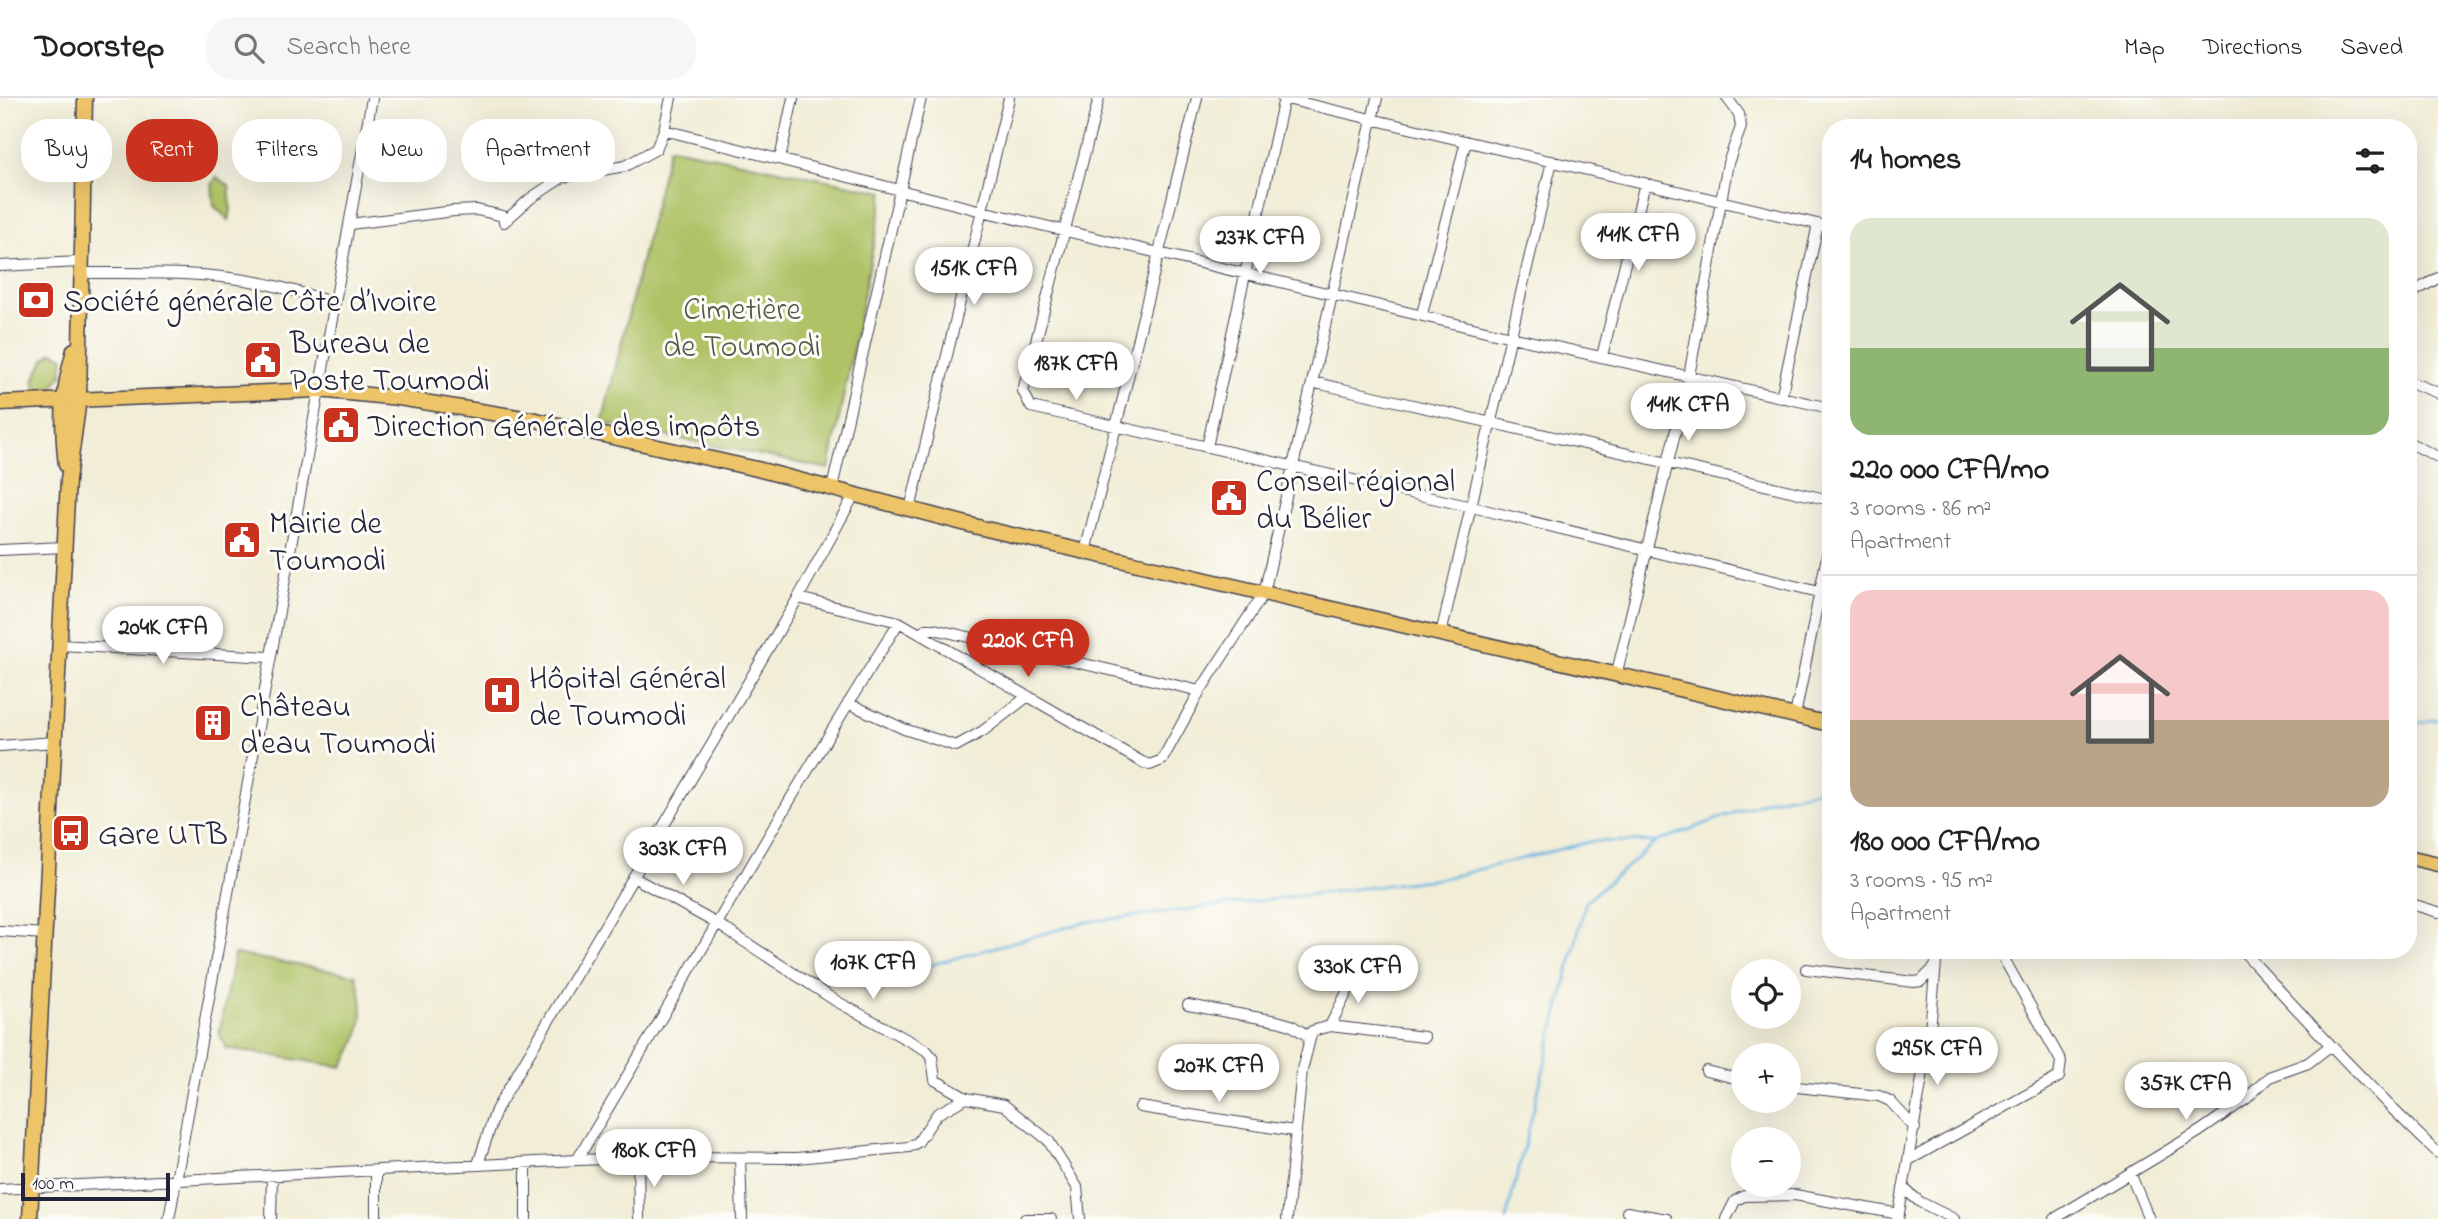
<!DOCTYPE html>
<html lang="en">
<head>
<meta charset="utf-8">
<style>
	:root { --surface:#fff; --page:#f6f6f6; --text:#222; --muted:#767676; --line:#e0e0e0; --accent:#c8321e }
	body { margin:0; font-family:"Indie Flower",sans-serif; background:var(--page); color:var(--text); height:100vh; display:flex; flex-direction:column; font-size:26px; white-space:nowrap }
	* { box-sizing:border-box; margin:0 }
	p { font-size:23px; color:var(--muted) }
	.icon { flex:none; width:38px; height:38px; fill:none; stroke:currentColor; stroke-width:2; stroke-linecap:round; stroke-linejoin:round }
	.map { position:relative; flex:1; overflow:hidden }
	.panel { position:absolute; left:1822px; top:21px; width:595px; height:840px; display:flex; flex-direction:column; background:var(--surface); border-radius:28px; box-shadow:0 7px 28px #0002 }
	.panel>* { flex:none }
	.top-card { position:absolute; left:21px; top:21px; width:665px; height:63px; display:flex; gap:14px }
	.fabs { position:absolute; left:1731px; top:861px; display:grid; gap:14px }
	.fabs a { display:grid; place-items:center; width:70px; height:70px; border-radius:50%; background:var(--surface); box-shadow:0 7px 28px #0002; font-size:35px }
	.scale { position:absolute; left:21px; bottom:18px; width:149px; box-sizing:border-box; padding-left:7px; border:4px solid #22223b; border-top:0; font-size:19px; line-height:24px; white-space:nowrap; color:#22223b; -webkit-text-stroke:5px #fdfcf7; paint-order:stroke }
	.price { position:absolute; translate:-50% -60px; padding:0 16px; border-radius:24px; background:#fff; color:#222; font-size:23px; line-height:46px; filter:drop-shadow(0 2px 4px #0008) }
	.price::after { content:''; position:absolute; left:50%; top:42px; width:21px; height:16px; margin-left:-10px; background:inherit; clip-path:polygon(0 0,100% 0,50% 100%) }
	.price.current { background:var(--accent); color:#fff }
	ul { padding:0; list-style:none }
	li { display:grid; align-content:center; gap:14px; height:371px; padding:0 28px }
	li+li { border-top:2px solid var(--line) }
	li span { display:grid; place-items:center; height:217px; border-radius:21px; color:#555 }
	li>.icon { margin-inline-start:auto }
	span .icon { width:126px; height:126px; fill:#fffc; stroke-width:1 }
	li b { font-size:30px }
	h2 { display:flex; justify-content:space-between; align-items:center; height:84px; padding:0 28px; font-size:30px }
	.tag { padding:0 24px; border-radius:28px; background:var(--surface); box-shadow:0 7px 28px #0002; font-size:24px; line-height:63px }
	.tag.current { background:var(--accent); color:#fff }
	header { display:flex; align-items:center; gap:42px; box-sizing:border-box; height:98px; padding:0 35px; background:var(--surface); border-bottom:2px solid var(--line) }
	header strong { font-size:33px }
	nav { display:flex; gap:38px; margin-inline-start:auto; font-size:24px }
	.search { width:490px; height:63px; background:var(--page); display:flex; align-items:center; gap:18px; box-sizing:border-box; padding:0 24px; border-radius:28px; color:var(--muted); font-size:26px }
	.map>svg:first-child { display:block }
	.green { fill:#afc266; stroke:#687250; stroke-width:2 }
	.lines { fill:none; stroke-linecap:round; stroke-linejoin:round }
	.stream { stroke:#69b4e2; stroke-width:2.5 }
	.street-casing { stroke:#414052; stroke-width:12 }
	.primary-casing { stroke:#414052; stroke-width:17 }
	.street { stroke:#fff; stroke-width:10 }
	.primary { stroke:#eec469; stroke-width:14 }
	.labels { text-anchor:middle; stroke-width:6; stroke-linejoin:round; paint-order:stroke }
	.poi-label { font-size:32px; fill:#22223b; stroke:#fdfcf7; text-anchor:start }
	.park-label { font-size:32px; fill:#535a4a; stroke:#fdfcf7 }
</style>
</head>
<body>
<header>
<strong>Doorstep</strong>
<div class="search"><svg class="icon" aria-label="search" viewBox="0 0 24 24"><circle cx="10" cy="10" r="6"/><path d="M15 15l6 6"/></svg>Search here</div>
<nav><a>Map</a><a>Directions</a><a>Saved</a></nav>
</header>
<div class="map">
<svg width="2438" height="1121" viewBox="0 0 2438 1121">
	<rect width="100%" height="100%" fill="#fdfcf7"/>
	<filter id="ink" filterUnits="userSpaceOnUse"><feTurbulence type="fractalNoise" baseFrequency=".0143" numOctaves="2"/><feDisplacementMap in="SourceGraphic" scale="14" xChannelSelector="R" yChannelSelector="G"/><feConvolveMatrix kernelMatrix="1 2 1 2 8 2 1 2 1" color-interpolation-filters="sRGB"/></filter>
	<filter id="wash" filterUnits="userSpaceOnUse"><feTurbulence type="fractalNoise" baseFrequency=".00686" numOctaves="4" result="noise"/><feDisplacementMap in="SourceGraphic" scale="28" xChannelSelector="R" yChannelSelector="G"/><feGaussianBlur stdDeviation="1.57" result="paint"/><feColorMatrix in="noise" values="0 0 0 0 0 0 0 0 0 0 0 0 0 0 0 0 0 1.4 0 .05"/><feComposite in="paint" operator="in"/></filter>
	<g filter="url(#wash)">
		<rect width="100%" height="100%" fill="#f1edd7"/>
		<path class="green" d="M669,49l215,45 -55,277 -227,-46z
			M217,79l12,9 2,23 -2,11 -15,-14 -2,-21z
			M53,254l11,5 -2,18 -14,18h-11l-3,-13 11,-22z
			M234,856l122,21c11,36 7,61 -14,92l-116,-19 -7,-15z"/>
		<g class="lines">
			<path class="stream" d="M2408,627l30,-6
				M909,873l177,-49 358,-44 149,-37 63,1
				M1506,1121l80,-318 70,-59 113,-42 61,-12"/>
		</g>
	</g>
	<g filter="url(#ink)">
		<g class="lines">
			<defs>
				<path id="street" d="M1099,0l-76,293 8,16 441,100 347,85 11,6
					M1282,0l548,129
					M664,32l318,81 529,126 319,71
					M780,61l13,-61
					M350,126l104,-13 23,-1 26,6 1,6 27,-24 32,-21 62,-11 31,-17 8,-19 7,-32
					M0,168l80,-4
					M80,175c61,0 122,-2 182,10 24,5 49,13 73,20
					M2408,197l30,-17
					M1422,216l44,-173
					M1602,258l43,-173
					M2408,283l30,12
					M1312,284l518,118
					M1781,300l37,-174
					M2408,344l30,15
					M1207,349l77,-349
					M832,390l89,-390
					M910,411l99,-411
					M0,452l64,-3
					M1085,454l112,-454
					M798,500l101,24 243,140 8,3 12,-5 38,-69 64,-98 113,-495
					M1441,536l111,-473
					M921,537l4,-6h9l266,62
					M60,547l209,12
					M1616,578l73,-300 39,-213 13,-36 -2,-13 -12,-16
					M848,605l56,26 52,17 27,-15 45,-35
					M1795,618l35,-175
					M0,648l55,-4
					M633,779l86,48 117,76 90,49 6,7 3,23 31,18 38,7 44,35 29,47 3,32
					M2408,805l30,9
					M0,833l45,3
					M2242,852c64,69 127,138 196,203
					M1806,871l108,13 7,-1 14,-14
					M1188,907l89,16 14,4 17,11
					M1330,928l27,-54
					M1706,973l37,9
					M1788,988l91,10 11,5 25,27
					M1140,1009l154,24
					M638,1060l1,61
					M740,1060l2,61
					M577,1062c108,-179 210,-361 322,-538
					M1909,1062l150,-83 2,-16 -62,-111
					M478,1066l18,-54 302,-512 56,-103
					M526,1066v55
					M2130,1075l19,46
					M1903,1090l17,14 34,17
					M0,1091l577,-29 93,-3 127,1 112,-11 9,-5 19,-28 29,-16
					M1627,1114l40,7
					M169,1121l203,-1121
					M271,1121l1,-42
					M376,1121v-48
					M1025,1121h26
					M1287,1121l15,-149 10,-39 18,-5 94,11
					M1726,1121l9,-18 9,-5 51,-1 104,19
					M1898,1121l32,-188 7,-81
					M2054,1121l146,-88 46,-32 23,-22 39,-14 22,-17"/>
				<path id="primary" d="M0,305l318,-13 81,8 137,22 221,49 225,59 848,196
					M66,367c-5,-44 -4,-72 8,-115
					M2408,759l30,7
					M30,1121l38,-739 11,-81 6,-301"/>
			</defs>
			<use href="#street" class="street-casing"/>
			<use href="#primary" class="primary-casing"/>
			<use href="#street" class="street"/>
			<use href="#primary" class="primary"/>
		</g>
	</g>
	<defs>
		<symbol id="bank-square" viewBox="-11 -11 22 22"><rect x="-9" y="-9" width="18" height="18" rx="4" fill="#c8321e" stroke="#fdfcf7"/><path d="M-6-4H6V4H-6ZM0-2.3a2.3 2.3 0 1 0 0 4.6a2.3 2.3 0 1 0 0-4.6Z" fill="#fff"/></symbol>
		<symbol id="civic-square" viewBox="-11 -11 22 22"><rect x="-9" y="-9" width="18" height="18" rx="4" fill="#c8321e" stroke="#fdfcf7"/><path d="M-.6-6.5H3V-4.5H.6V-3L4-1V1h2V6H-6V1h2V-1L-.6-3ZM-1.2 2.5V6h2.4V2.5Z" fill="#fff"/></symbol>
		<symbol id="hospital-square" viewBox="-11 -11 22 22"><rect x="-9" y="-9" width="18" height="18" rx="4" fill="#c8321e" stroke="#fdfcf7"/><path d="M-5-5h3v3.5h4V-5h3V5h-3V1.5h-4V5h-3Z" fill="#fff"/></symbol>
		<symbol id="building-square" viewBox="-11 -11 22 22"><rect x="-9" y="-9" width="18" height="18" rx="4" fill="#c8321e" stroke="#fdfcf7"/><path d="M-4-6H4V6H1V3H-1V6H-4ZM-2.5-4.3h1.7v1.8h-1.7ZM.8-4.3h1.7v1.8H.8ZM-2.5-1h1.7V.8h-1.7ZM.8-1h1.7V.8H.8Z" fill="#fff"/></symbol>
		<symbol id="bus-square" viewBox="-11 -11 22 22"><rect x="-9" y="-9" width="18" height="18" rx="4" fill="#c8321e" stroke="#fdfcf7"/><path d="M-5-6H5V4H4V6H2V4H-2V6H-4V4H-5ZM-3.5-4V0h7V-4ZM-3.5 1.2v1.5H-2V1.2ZM2 1.2v1.5H3.5V1.2Z" fill="#fff"/></symbol>
	</defs>
	<g fill-rule="evenodd">
		<use href="#bank-square" x="14" y="180" width="44" height="44"/>
		<use href="#civic-square" x="241" y="240" width="44" height="44"/>
		<use href="#civic-square" x="319" y="305" width="44" height="44"/>
		<use href="#civic-square" x="1207" y="378" width="44" height="44"/>
		<use href="#civic-square" x="220" y="420" width="44" height="44"/>
		<use href="#hospital-square" x="480" y="575" width="44" height="44"/>
		<use href="#building-square" x="191" y="603" width="44" height="44"/>
		<use href="#bus-square" x="49" y="713" width="44" height="44"/>
	</g>
	<g class="labels">
		<g class="poi-label">
			<text x="63" y="213">Société générale Côte d’Ivoire</text>
			<text x="290" y="255">Bureau de<tspan x="290" dy="37">Poste Toumodi</tspan></text>
			<text x="368" y="338">Direction Générale des impôts</text>
			<text x="1256" y="393">Conseil régional<tspan x="1256" dy="37">du Bélier</tspan></text>
			<text x="269" y="435">Mairie de<tspan x="269" dy="37">Toumodi</tspan></text>
			<text x="529" y="590">Hôpital Général<tspan x="529" dy="37">de Toumodi</tspan></text>
			<text x="240" y="618">Château<tspan x="240" dy="37">d'eau Toumodi</tspan></text>
			<text x="98" y="746">Gare UTB</text>
		</g>
		<g class="park-label">
			<text x="742" y="221">Cimetière<tspan x="742" dy="37">de Toumodi</tspan></text>
		</g>
	</g>
</svg>
<div class="fabs">
<a><svg class="icon" aria-label="locate" viewBox="0 0 24 24"><circle cx="12" cy="12" r="6"/><path d="M12 2v4M12 18v4M2 12h4M18 12h4"/></svg></a>
<a>+</a>
<a>−</a>
</div>
<div class="scale">100 m</div>
<b class="price" style="left:1638px;top:175px">141K CFA</b>
<b class="price" style="left:1260px;top:178px">237K CFA</b>
<b class="price" style="left:974px;top:209px">151K CFA</b>
<b class="price" style="left:1076px;top:304px">187K CFA</b>
<b class="price" style="left:1688px;top:345px">141K CFA</b>
<b class="price" style="left:163px;top:568px">204K CFA</b>
<b class="price current" style="left:1028px;top:581px">220K CFA</b>
<b class="price" style="left:683px;top:789px">303K CFA</b>
<b class="price" style="left:873px;top:903px">107K CFA</b>
<b class="price" style="left:1358px;top:907px">330K CFA</b>
<b class="price" style="left:1937px;top:989px">295K CFA</b>
<b class="price" style="left:1219px;top:1006px">207K CFA</b>
<b class="price" style="left:2186px;top:1024px">357K CFA</b>
<b class="price" style="left:654px;top:1091px">180K CFA</b>
<div class="top-card">
<a class="tag">Buy</a>
<a class="tag current">Rent</a>
<a class="tag">Filters</a>
<a class="tag">New</a>
<a class="tag">Apartment</a>
</div>
<section class="panel">
<h2>14 homes<svg class="icon" aria-label="filters" viewBox="0 0 24 24"><path d="M4 7h16M4 17h16"/><circle cx="9" cy="7" r="2"/><circle cx="15" cy="17" r="2"/></svg></h2>
<ul>
<li><span style="background:linear-gradient(#dfe7d0 60%,#8fb573 0)"><svg class="icon" aria-label="home" viewBox="0 0 24 24"><path d="M3 11l9-7 9 7M6 9v11h12V9"/></svg></span><div><b>220 000 CFA/mo</b><p>3 rooms · 86 m²</p><p>Apartment</p></div></li>
<li><span style="background:linear-gradient(#f6c9c9 60%,#b9a48a 0)"><svg class="icon" aria-label="home" viewBox="0 0 24 24"><path d="M3 11l9-7 9 7M6 9v11h12V9"/></svg></span><div><b>180 000 CFA/mo</b><p>3 rooms · 95 m²</p><p>Apartment</p></div></li>
</ul>
</section>
</div>
</body>
</html>
